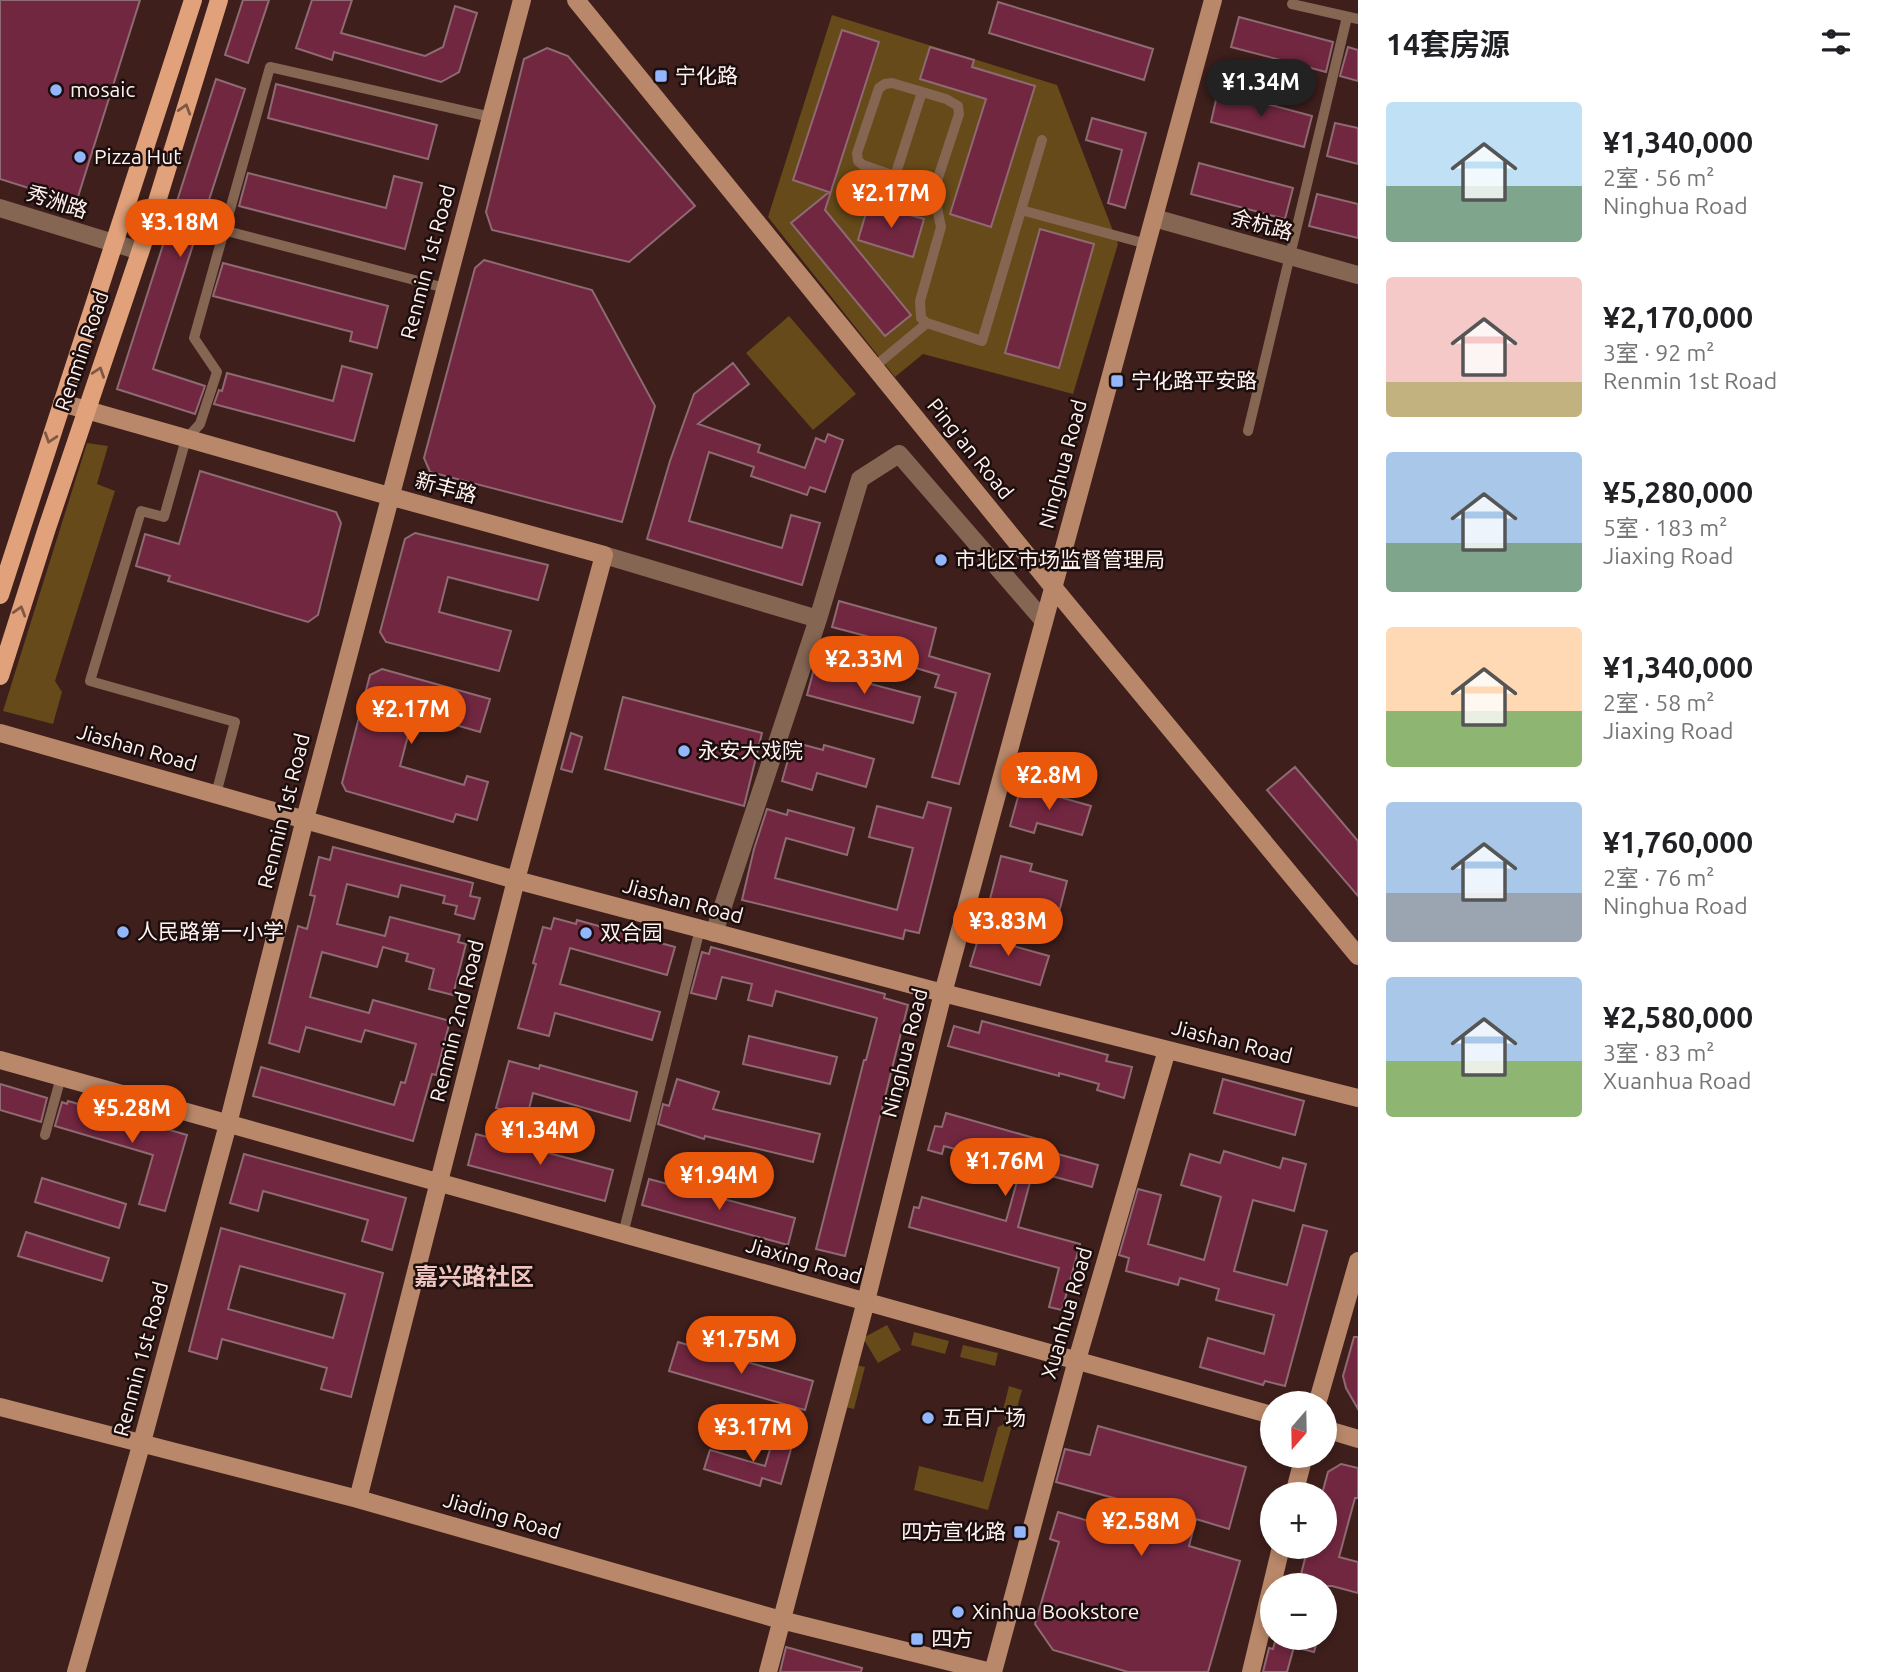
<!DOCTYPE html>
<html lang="zh">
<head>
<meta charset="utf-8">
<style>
	:root { --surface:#fff; --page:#f2f2f2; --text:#202124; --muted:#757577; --accent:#ea580c }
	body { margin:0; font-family:Ubuntu,"Noto Sans SC",sans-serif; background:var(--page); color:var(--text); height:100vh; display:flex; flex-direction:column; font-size:26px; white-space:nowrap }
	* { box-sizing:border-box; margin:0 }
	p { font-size:23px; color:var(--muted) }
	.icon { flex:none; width:38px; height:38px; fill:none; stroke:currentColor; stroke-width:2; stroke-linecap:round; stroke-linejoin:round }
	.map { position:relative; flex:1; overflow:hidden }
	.details { display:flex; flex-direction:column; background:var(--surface); width:525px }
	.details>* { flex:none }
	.needle { width:46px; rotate:200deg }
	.controls { position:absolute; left:1260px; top:1391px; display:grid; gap:14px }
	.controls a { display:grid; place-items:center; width:77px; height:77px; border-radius:50%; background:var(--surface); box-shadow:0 4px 10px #0003; font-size:35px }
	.price { position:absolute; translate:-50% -60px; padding:0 16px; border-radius:24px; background:var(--accent); color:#fff; font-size:23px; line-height:46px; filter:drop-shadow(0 2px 4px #0008) }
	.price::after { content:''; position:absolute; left:50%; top:42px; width:21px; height:16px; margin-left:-10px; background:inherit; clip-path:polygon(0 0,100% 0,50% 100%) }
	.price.active { background:#222; color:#fff }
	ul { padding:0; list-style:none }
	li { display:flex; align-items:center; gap:21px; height:175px; padding:0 28px }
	li span { display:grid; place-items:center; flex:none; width:196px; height:140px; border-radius:7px; color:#555 }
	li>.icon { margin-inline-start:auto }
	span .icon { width:84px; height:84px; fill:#fffc; stroke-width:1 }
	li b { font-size:30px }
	h2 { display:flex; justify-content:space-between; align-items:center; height:84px; padding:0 28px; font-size:30px }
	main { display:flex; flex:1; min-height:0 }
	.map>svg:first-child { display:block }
	.green { fill:#664a19 }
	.building { fill:#722740; stroke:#8e6a72; stroke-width:2; fill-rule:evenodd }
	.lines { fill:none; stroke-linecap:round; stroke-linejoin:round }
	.lane { stroke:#856653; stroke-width:10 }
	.street { stroke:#856653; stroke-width:18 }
	.secondary { stroke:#b9886a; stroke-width:18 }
	.primary { stroke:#e1a27b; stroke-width:18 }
	.oneway { stroke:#7e5844 }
	.poi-dot { fill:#93b7fd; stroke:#1b0e0c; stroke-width:2.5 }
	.labels { text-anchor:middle; stroke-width:5; stroke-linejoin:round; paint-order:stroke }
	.poi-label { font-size:21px; fill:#fff2f0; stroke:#1b0e0c; text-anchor:start }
	.street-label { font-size:21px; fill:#fff2f0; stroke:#1b0e0c }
	.quarter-label { font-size:24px; font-weight:bold; fill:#eec4be; stroke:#1b0e0c }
</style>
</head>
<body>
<main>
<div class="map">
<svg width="1358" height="1672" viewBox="0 0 1358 1672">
	<rect width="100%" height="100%" fill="#3e1f1c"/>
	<path class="green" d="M832,15l225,70 61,159 -45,150 -150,-40 -28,23 -127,-160z
		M789,316l67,78 -43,36 -67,-77z
		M87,443l21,3 -11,38 18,7 -60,190 7,11 -9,32 -50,-13z
		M887,1325l14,25 -23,13 -15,-25z
		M914,1332l35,9 -4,13 -34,-9z
		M963,1345l35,8 -3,13 -35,-9z
		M856,1365l9,2 -11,42 -9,-2z
		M1009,1386l13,4 -34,120 -74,-20 5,-24 64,16 15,-55 8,-4 -3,-13z"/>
	<path class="building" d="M0,0h140l-64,203 -76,-24z
		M243,0h26l-21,63 -23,-8z
		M312,0h40l-11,33 84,23 18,-9 12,-41 22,7 -18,59 -18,10 -107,-30 -2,8 -36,-12z
		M998,2l155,47 -9,31 -155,-47z
		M1239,17l94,25 -7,30 -95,-25z
		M842,30l37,12 -54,168 86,105 -26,21 -94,-113 38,-31 -36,-12z
		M930,47l44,13 -2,7 63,19 -44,141 -41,-13 36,-115 -66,-20z
		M1348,47l10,3v31l-18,-5z
		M547,48l21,8 127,150 -66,56 -137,-32 -6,-18 38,-153z
		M216,79l29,10 -37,114 -27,13 19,7 -47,146 52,17 -10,28 -78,-25z
		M276,84l161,41 -9,34 -160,-41z
		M1218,91l94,25 -8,31 -93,-25z
		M1092,118l54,15 -21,75 -17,-5 14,-53 -36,-10z
		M1335,123l23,5v36l-31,-8z
		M1199,163l94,25 -8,31 -94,-25z
		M248,173l138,35 8,-32 28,7 -17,66 -166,-43z
		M1317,194l41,10v34l-49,-12z
		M869,203l55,16 -11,38 -55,-17z
		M1040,229l54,15 -35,124 -54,-15z
		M484,260l108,30 63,116 -33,116 -192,-50 -6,-14 51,-190z
		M223,263l165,43 -11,42 -27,-7 2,-9 -139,-36z
		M733,363l16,21 -51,40 62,21 -2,7 47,16 11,-30 9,4 3,-8 15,6 -18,52 -15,-5 -3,8 -56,-19 3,-9 -45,-15 -20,69 93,27 9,-33 29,8 -18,62 -155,-46 23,-78 24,-67z
		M342,366l30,8 -18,67 -140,-37 5,-14 3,1 5,-18 106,28z
		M200,471l136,41 5,11 -23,92 -10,7 -140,-41 2,-5 -34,-10 9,-32 34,10z
		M415,533l133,32 -10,35 -90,-23 -9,35 72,19 -12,40 -113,-29 -6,-10 25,-93z
		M839,601l97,27 -7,28 61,18 -31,110 -27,-7 24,-84 -21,-6 4,-12 -43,-13 4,-17 -68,-18z
		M382,669l108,30 -10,33 -66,-19 -14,53 64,19 3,-9 21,6 -11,38 -21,-6 -3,8 -107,-31 -4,-8 28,-108z
		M814,669l106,28 -7,26 -106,-28z
		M623,697l139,36 -18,73 -139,-37z
		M571,733l11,4 -10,35 -11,-3z
		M793,742l30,8 1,-5 50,14 -8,28 -49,-14 -5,17 -30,-9z
		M1295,767l63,74v55l-91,-106z
		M1021,786l70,20 -9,29 -45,-12 -3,10 -24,-7z
		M928,802l23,6 -32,125 -14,-3 -2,9 -161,-39 12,-51 13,-40 20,6 1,-5 66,18 -7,27 -61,-17 -11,40 122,32 16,-62 -44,-11 8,-31 46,12z
		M333,847l140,36 -3,13 10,2 -6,21 -19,-5 2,-8 -14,-3 2,-7 -44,-11 -3,12 -51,-13 -10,40 48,12 5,-19 70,18 -2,7 8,2 -13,51 -24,-6 5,-20 -28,-8 2,-7 -25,-7 -6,20 -55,-15 -12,45 59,16 4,-13 77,21 -14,54 -4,-1 -19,67 -160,-45 8,-29 133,38 7,-23 4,1 11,-39 -51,-14 -4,12 -55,-15 -7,25 -30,-9 29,-117 9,3 8,-33 -5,-1 9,-38 11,3z
		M1001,856l31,8 -2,7 37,10 -8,31 -38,-11 -2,6 -29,-8z
		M554,918l22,6 1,-4 98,27 -8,28 -97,-27 -10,36 100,28 -8,28 -97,-27 -6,23 -31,-8 18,-64 -3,-1 10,-36 8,2z
		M982,926l24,7 -3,10 46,13 -9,29 -70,-19z
		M711,947l174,47 -1,4 24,7 -63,251 -29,-7 48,-189h2l11,-42 -101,-27 -4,15 -24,-6 4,-16 -30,-7 -6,22 -25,-6 11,-41 7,2z
		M982,1021l126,34 -2,6 26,6 -8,31 -27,-8 2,-6 -40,-11v3l-111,-30 6,-20 25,7z
		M749,1036l88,21 -7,27 -87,-20z
		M509,1061l30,8 1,-4 97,27 -7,29 -97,-28 -6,24 -31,-9z
		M677,1079l42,13 -6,17 107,25 -7,28 -108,-26 -1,3 -46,-15 5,-20 6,2z
		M1223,1079l81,22 -9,34 -81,-22z
		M0,1084l47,14 -6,24 -41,-12z
		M68,1101l119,34 -22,76 -26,-7 14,-49 -98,-29 7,-24 5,2z
		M946,1113l95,27 -2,9 59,16 -6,22 -59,-16 -15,56 62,17 -18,66 -13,-3 10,-39 -150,-41 5,-20 5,1 3,-11 84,24 15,-54 -77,-21 -2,8 -14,-4 7,-24 7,1z
		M476,1134l137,36 -8,31 -137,-36z
		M1224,1151l56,17 3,-10 23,6 -12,47 -41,-11 -19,71 53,14 16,-60 24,6 -42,155 -20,-5 -2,4 -63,-18 8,-29 56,16 10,-39 -58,-15 3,-11 -39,-11 -2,7 -52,-14 3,-13 -10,-3 19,-66 23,6 -13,49 56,16 17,-63 -40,-12 9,-31 30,9z
		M244,1154l162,44 -14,52 -30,-9 6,-21 -105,-29 -5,20 -28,-8z
		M42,1178l84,26 -7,24 -84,-26z
		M649,1179l146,39 -7,27 -146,-40z
		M221,1228l162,45 -32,124 -30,-8 6,-21 -105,-29 -5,20 -28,-8zM240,1266l105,28 -12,44 -105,-29z
		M26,1232l83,26 -7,23 -84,-25z
		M1354,1337h4v72l-12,-21 -3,-12z
		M678,1342l135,39 -8,29 -136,-39z
		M1098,1426l148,41 -17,62 -33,-10 -7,27 51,15 -32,111h-80l-75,-22 -18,-26 24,-82 -9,-3 8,-27 55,16 8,-28 -65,-18 9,-33 25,6z
		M774,1436l19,6 -12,42 -19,-6 -2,8 -56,-17 6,-19 55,16z
		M1341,1464l17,4v30h-3l-16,59 19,5v31l-26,-7h-34l10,-39h17v-53h-3l6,-22z
		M1276,1638h42l-4,14 -20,-5 -7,25h-24l6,-24 4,1z
		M786,1647l76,21 -1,4h-81z"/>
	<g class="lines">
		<path class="lane" d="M1292,4l66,15
			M892,83l54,16 12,7 1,8 -21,64 -6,6 -8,2 -61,-21 -5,-4 -1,-8 22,-65 6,-4z
			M895,176l27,-84
			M932,184l9,43 -21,74 1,17 6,5 55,18 60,-201
			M1021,210l126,34
			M223,230l222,58
			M874,367l53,-44
			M1248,431l99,-414
			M216,794l19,-72 -145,-41 51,-170 23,6 22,-78 14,-15 17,-52 -23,-34 76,-271 221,50
			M45,1135l16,-58
			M623,1234l77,-305"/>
		<path class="street" d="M0,208l140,43
			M1154,218l204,57
			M604,555l214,64
			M714,933l104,-314 42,-140 39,-25 145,167"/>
		<path class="secondary" d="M576,0l477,587 305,369
			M62,403l327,93 215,59 -88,325 -158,619
			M0,733l516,147 427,113 415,105
			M0,1060l1272,355
			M1317,1404l41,-143
			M0,1407l358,92 423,121 210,52
			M1325,1429l33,10
			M1294,1494l10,-38
			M76,1672l66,-230 86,-318 77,-305 217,-819
			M768,1672l98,-371 77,-308 270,-993
			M993,1672l84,-312 90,-310
			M1251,1672l30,-125"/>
		<path class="primary" d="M0,595l193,-595
			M0,676l47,-148 108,-320 64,-208"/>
	</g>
	<defs><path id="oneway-chevron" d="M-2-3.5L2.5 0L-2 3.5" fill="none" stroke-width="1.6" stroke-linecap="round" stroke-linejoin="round" transform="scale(1.75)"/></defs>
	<g class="oneway">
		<use href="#oneway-chevron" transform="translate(185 109) rotate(-73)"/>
		<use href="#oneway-chevron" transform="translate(99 372) rotate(-71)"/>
		<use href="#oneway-chevron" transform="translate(50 438) rotate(108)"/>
		<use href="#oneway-chevron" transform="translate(20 611) rotate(-73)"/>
	</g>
	<g class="poi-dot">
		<rect x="654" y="69" width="14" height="14" rx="3.5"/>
		<circle cx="56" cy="90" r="7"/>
		<circle cx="80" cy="157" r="7"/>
		<rect x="1110" y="374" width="14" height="14" rx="3.5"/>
		<circle cx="941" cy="560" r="7"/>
		<circle cx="684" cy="751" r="7"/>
		<circle cx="123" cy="932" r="7"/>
		<circle cx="586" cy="933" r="7"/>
		<circle cx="928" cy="1418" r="7"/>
		<rect x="1013" y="1525" width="14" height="14" rx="3.5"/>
		<circle cx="958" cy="1612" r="7"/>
		<rect x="910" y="1632" width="14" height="14" rx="3.5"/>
	</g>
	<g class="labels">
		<g class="poi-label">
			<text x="675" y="83">宁化路</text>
			<text x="70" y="97">mosaic</text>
			<text x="94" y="164">Pizza Hut</text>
			<text x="1131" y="388">宁化路平安路</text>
			<text x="955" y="567">市北区市场监督管理局</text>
			<text x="698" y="758">永安大戏院</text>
			<text x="137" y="939">人民路第一小学</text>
			<text x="600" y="940">双合园</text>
			<text x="942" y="1425">五百广场</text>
			<text x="1006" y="1539" text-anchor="end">四方宣化路</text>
			<text x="972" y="1619">Xinhua Bookstore</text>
			<text x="931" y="1646">四方</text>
		</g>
		<g class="street-label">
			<text transform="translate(57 202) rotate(18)" y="7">秀洲路</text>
			<text transform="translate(1262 225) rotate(15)" y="7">余杭路</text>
			<text transform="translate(428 262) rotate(-75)" y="7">Renmin 1st Road</text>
			<text transform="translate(82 351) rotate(-71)" y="7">Renmin Road</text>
			<text transform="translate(970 449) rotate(51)" y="7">Ping'an Road</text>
			<text transform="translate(1063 464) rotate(-75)" y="7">Ninghua Road</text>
			<text transform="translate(446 488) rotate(15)" y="7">新丰路</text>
			<text transform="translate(137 748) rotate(16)" y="7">Jiashan Road</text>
			<text transform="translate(284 811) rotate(-76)" y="7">Renmin 1st Road</text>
			<text transform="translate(683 901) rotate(15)" y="7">Jiashan Road</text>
			<text transform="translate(457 1021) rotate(-76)" y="7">Renmin 2nd Road</text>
			<text transform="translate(1232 1042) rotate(14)" y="7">Jiashan Road</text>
			<text transform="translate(905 1053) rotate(-76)" y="7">Ninghua Road</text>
			<text transform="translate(804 1261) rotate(16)" y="7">Jiaxing Road</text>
			<text transform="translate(1067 1313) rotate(-74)" y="7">Xuanhua Road</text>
			<text transform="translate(141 1359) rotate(-75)" y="7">Renmin 1st Road</text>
			<text transform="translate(502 1516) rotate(16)" y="7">Jiading Road</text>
		</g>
		<g class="quarter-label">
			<text x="474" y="1285">嘉兴路社区</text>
		</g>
	</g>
</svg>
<div class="controls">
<a><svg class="needle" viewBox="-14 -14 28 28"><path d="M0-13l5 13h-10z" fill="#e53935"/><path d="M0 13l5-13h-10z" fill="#757577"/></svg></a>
<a>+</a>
<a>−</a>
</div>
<b class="price active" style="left:1261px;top:119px">¥1.34M</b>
<b class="price" style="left:891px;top:230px">¥2.17M</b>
<b class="price" style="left:180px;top:259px">¥3.18M</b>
<b class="price" style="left:864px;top:696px">¥2.33M</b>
<b class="price" style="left:411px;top:746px">¥2.17M</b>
<b class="price" style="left:1049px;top:812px">¥2.8M</b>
<b class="price" style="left:1008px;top:958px">¥3.83M</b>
<b class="price" style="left:132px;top:1145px">¥5.28M</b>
<b class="price" style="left:540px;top:1167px">¥1.34M</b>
<b class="price" style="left:1005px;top:1198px">¥1.76M</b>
<b class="price" style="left:719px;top:1212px">¥1.94M</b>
<b class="price" style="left:741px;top:1376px">¥1.75M</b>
<b class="price" style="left:753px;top:1464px">¥3.17M</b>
<b class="price" style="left:1141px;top:1558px">¥2.58M</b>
</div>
<section class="details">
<h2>14套房源<svg class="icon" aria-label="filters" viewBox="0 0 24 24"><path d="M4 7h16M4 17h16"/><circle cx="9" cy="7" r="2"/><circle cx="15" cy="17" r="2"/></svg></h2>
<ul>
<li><span style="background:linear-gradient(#bfe0f5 60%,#7fa58c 0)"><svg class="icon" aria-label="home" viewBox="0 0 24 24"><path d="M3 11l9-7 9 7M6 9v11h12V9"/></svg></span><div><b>¥1,340,000</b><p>2室 · 56 m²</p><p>Ninghua Road</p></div></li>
<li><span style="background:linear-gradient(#f6c9c9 75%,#c2b280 0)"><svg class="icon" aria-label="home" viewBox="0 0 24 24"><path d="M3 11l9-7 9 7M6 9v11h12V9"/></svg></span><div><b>¥2,170,000</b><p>3室 · 92 m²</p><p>Renmin 1st Road</p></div></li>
<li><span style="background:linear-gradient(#a9c7e8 65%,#7fa58c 0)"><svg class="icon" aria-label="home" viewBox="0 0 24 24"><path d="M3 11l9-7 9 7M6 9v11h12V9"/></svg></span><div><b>¥5,280,000</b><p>5室 · 183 m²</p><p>Jiaxing Road</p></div></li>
<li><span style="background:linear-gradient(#ffd9b3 60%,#8fb573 0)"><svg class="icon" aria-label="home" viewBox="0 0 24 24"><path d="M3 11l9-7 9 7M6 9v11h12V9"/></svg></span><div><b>¥1,340,000</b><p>2室 · 58 m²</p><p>Jiaxing Road</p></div></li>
<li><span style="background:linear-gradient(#a9c7e8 65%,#9aa5b1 0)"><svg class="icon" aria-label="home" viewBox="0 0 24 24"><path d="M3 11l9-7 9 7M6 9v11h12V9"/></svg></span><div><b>¥1,760,000</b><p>2室 · 76 m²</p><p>Ninghua Road</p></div></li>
<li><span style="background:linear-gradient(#a9c7e8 60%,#8fb573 0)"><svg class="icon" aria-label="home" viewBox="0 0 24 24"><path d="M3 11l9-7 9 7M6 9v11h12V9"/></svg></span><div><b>¥2,580,000</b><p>3室 · 83 m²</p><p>Xuanhua Road</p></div></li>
</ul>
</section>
</main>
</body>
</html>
